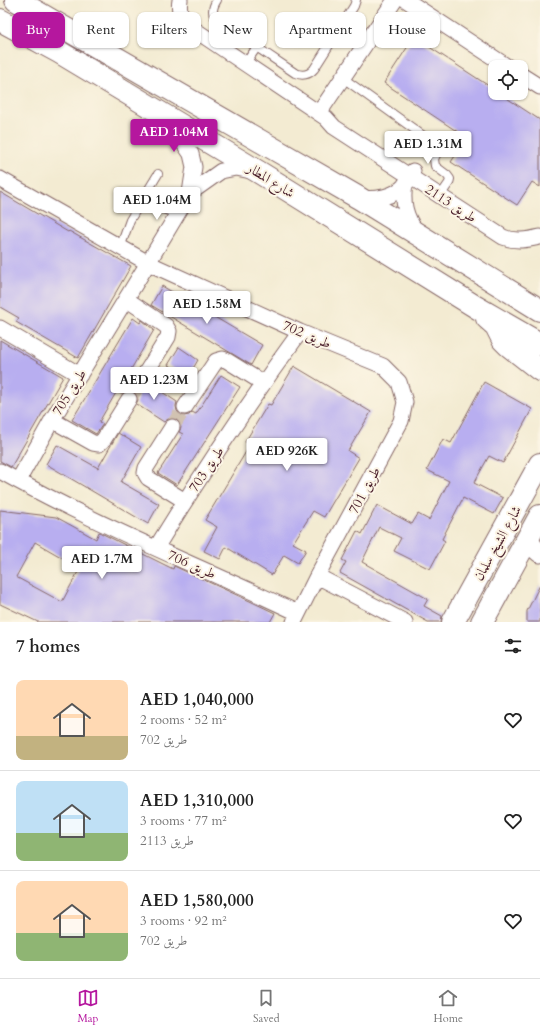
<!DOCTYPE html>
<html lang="en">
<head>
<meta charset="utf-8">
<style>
	:root { --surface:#fff; --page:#f2f2f2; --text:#222; --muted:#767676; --line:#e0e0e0; --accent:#b5179e }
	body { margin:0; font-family:Cardo,Amiri,serif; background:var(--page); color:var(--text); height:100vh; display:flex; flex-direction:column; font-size:15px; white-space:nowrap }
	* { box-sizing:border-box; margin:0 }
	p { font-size:13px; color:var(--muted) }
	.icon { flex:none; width:22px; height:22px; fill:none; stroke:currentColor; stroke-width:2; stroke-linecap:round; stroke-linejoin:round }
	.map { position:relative; height:622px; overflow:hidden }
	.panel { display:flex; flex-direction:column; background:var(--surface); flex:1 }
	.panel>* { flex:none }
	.guide { position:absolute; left:12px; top:12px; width:516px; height:36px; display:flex; gap:8px }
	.buttons { position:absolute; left:488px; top:60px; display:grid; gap:8px }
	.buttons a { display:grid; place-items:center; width:40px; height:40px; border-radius:8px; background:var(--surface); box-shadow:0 1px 3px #0004; font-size:20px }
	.price { position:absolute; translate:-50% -34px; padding:0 9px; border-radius:4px; background:#fff; color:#222; font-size:13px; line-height:26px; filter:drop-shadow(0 1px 2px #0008) }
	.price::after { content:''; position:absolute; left:50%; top:24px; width:12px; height:9px; margin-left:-6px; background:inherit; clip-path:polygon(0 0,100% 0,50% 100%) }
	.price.on { background:var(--accent); color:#fff }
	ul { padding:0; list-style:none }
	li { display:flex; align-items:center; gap:12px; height:100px; padding:0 16px }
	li+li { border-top:1px solid var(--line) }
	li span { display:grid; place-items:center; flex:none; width:112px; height:80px; border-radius:8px; color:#555 }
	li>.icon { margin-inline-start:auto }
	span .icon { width:48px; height:48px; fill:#fffc; stroke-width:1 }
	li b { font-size:17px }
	h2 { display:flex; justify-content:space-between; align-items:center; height:48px; padding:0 16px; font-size:17px }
	.pill { padding:0 14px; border-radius:8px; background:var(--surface); box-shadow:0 1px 3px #0004; font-size:14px; line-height:36px }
	.pill.on { background:var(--accent); color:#fff }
	.tabs { display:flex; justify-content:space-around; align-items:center; height:56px; border-top:1px solid var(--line); background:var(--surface); font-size:11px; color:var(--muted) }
	.tabs a { display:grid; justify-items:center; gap:2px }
	.tabs .on { color:var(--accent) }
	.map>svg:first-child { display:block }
	.building { fill:#b8aef0; fill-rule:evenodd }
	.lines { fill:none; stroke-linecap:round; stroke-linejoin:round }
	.minor-tunnel { stroke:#d1c2b1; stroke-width:15; stroke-dasharray:15 8; stroke-linecap:butt }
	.service-casing { stroke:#856665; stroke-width:10 }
	.minor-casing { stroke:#856665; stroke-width:17 }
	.tertiary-casing { stroke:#856665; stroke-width:21 }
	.secondary-casing { stroke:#856665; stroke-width:24 }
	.primary-casing { stroke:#856665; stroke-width:24 }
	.service { stroke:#fff; stroke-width:8 }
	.minor { stroke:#fff; stroke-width:15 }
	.tertiary { stroke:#fff; stroke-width:19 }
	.secondary { stroke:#fff; stroke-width:22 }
	.primary { stroke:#fff; stroke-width:22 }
	.labels { text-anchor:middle; stroke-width:4; stroke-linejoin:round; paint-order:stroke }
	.street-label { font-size:14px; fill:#4a1f2b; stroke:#fcf5e5 }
</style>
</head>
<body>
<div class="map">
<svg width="540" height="622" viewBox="0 0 540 622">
	<rect width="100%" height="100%" fill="#fcf5e5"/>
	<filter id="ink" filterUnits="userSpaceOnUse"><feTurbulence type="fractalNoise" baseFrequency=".025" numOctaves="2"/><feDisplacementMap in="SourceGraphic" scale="8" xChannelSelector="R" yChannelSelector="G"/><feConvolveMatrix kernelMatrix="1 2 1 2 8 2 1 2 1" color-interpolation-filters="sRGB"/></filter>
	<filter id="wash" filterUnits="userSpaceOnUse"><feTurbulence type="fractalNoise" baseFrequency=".012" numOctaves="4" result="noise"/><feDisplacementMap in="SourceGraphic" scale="16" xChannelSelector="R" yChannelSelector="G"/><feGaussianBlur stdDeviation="0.9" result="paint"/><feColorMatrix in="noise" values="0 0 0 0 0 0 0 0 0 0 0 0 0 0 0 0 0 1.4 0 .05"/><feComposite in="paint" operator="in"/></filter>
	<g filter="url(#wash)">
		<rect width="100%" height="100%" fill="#f3ebd2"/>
		<g id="blocks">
			<path class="building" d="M414,37l81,53v3h4l41,27v67l-8,-5 -15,23 -66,-43 16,-24 -83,-55z
				M0,192l68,40 1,-1 62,35 -53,92 -62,-36 3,-4 -19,-11z
				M162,286l100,59 -11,20 -100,-60z
				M133,318l7,5 2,-3 12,10 -24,41 4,3 -1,4 1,5 3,3 4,2 5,-1 4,-3 27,18 -1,4 1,5 3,4 4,1 5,-1 3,-3 4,2 25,-39 19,12 -63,98 -19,-12 25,-39 -4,-2 2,-4 -1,-5 -3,-3 -4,-2 -5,1 -4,3 -28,-18 2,-4 -1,-5 -4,-4 -4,-1 -4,1 -4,3 -4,-3 -18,31 4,2 -7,10 -24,-14z
				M0,340l63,37 -52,90 -11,-6z
				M179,347l19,13 -10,17 -20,-12z
				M294,366l77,46 -23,39 11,7 -35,59 -11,-6 -20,32 13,7 -8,13 -14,-8 -12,20 -46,-28 -6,12 -16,-8 13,-24 -12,-7 45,-75 -5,-3 23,-38 3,1z
				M484,382l48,27 -29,54 -14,-7 -15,27 29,15 -9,16 -31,-16 -21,41 3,2 -15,28 -36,-18 7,-13 -22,-11 -17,35 66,37 -4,7 18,10 -1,6h-13l-88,-49 6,-11 -4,-2 15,-29 5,3 15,-29 35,19 6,-10 11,6 20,-39 -22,-11 16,-31 8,4z
				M118,433l23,14 -20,35 38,22 -11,20 -102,-60 11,-19 41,23z
				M0,510l56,7 40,22 3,-7 74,37 1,-3 78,36 23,11 -5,9h-232l-38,-18zM35,542l45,26 -18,34 -46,-25z
				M540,585v37h-13v-11z"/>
		</g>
	</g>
	<g filter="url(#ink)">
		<use href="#blocks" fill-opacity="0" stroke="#856665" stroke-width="1"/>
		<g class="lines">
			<path class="minor-tunnel" d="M129,399l13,-20
				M172,427l13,-20"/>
			<defs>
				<path id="service" d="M217,0c-5,8 -6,14 1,21l77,52c7,3 14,2 19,-4l40,-63 2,-6
					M245,64l12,-17
					M343,78l93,67 2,6 -4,8 1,7 12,9 3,4 -1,4 -9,13
					M141,201l36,13
					M120,248l10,-28 28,-46"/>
				<path id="minor" d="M180,0c-2,11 1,18 9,26l137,92 8,9 169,110c12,5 24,3 37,0
					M406,0l102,67
					M521,75l19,12
					M319,113l76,-113
					M0,179l148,84 152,69 83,34 16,16 6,20 -4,19 -84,155 -23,46
					M405,184c-3,18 0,32 11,47
					M190,193l31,-22 15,-3 15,3
					M360,198c16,2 34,-1 45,-13 3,-4 5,-10 8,-14
					M126,299l40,27 3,5 -1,6 -26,42
					M0,328l80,47
					M185,407l31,-46 7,-2 3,1 37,23
					M52,420l41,23 6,1 5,-5 25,-40
					M172,427l-26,41 -1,5 3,5 37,23
					M0,471c96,54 199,95 298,142
					M18,481l34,-61 96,-157 42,-70 4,-26 -3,-13 -11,-16 -13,-16
					M156,548c45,-74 93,-146 144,-216
					M317,576l88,46"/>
				<path id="tertiary" d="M528,537l5,10 7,6"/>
				<path id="secondary" d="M453,622l87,-158
					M482,622l58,-106"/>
				<path id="primary" d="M16,0l343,198 181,112
					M0,20l59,32 203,122 214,133 64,37
					M487,318l9,8 7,14 5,5 32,25"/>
			</defs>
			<use href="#service" class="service-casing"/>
			<use href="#minor" class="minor-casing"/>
			<use href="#tertiary" class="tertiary-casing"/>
			<use href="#secondary" class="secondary-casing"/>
			<use href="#primary" class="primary-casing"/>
			<use href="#service" class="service"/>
			<use href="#minor" class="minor"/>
			<use href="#tertiary" class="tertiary"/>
			<use href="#secondary" class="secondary"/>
			<use href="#primary" class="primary"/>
		</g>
	</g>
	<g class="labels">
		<g class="street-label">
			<text transform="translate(271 180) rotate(32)" y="5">شارع المطار</text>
			<text transform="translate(451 203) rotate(33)" y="5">طريق 2113</text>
			<text transform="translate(307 334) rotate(23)" y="5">طريق 702</text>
			<text transform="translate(69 392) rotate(-58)" y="5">طريق 705</text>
			<text transform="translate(206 469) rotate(-56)" y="5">طريق 703</text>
			<text transform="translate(364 490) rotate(-62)" y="5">طريق 701</text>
			<text transform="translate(497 543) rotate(-61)" y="5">شارع الشيخ سلمان</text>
			<text transform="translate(192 564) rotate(24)" y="5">طريق 706</text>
		</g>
	</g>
</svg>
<div class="buttons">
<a><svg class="icon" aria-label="locate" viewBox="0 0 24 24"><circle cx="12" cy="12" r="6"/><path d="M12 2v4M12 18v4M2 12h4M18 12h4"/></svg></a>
</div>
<b class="price on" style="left:174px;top:153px">AED 1.04M</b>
<b class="price" style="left:428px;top:165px">AED 1.31M</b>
<b class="price" style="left:157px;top:221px">AED 1.04M</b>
<b class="price" style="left:207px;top:325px">AED 1.58M</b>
<b class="price" style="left:154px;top:401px">AED 1.23M</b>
<b class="price" style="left:287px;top:472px">AED 926K</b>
<b class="price" style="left:102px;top:580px">AED 1.7M</b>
<div class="guide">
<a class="pill on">Buy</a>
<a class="pill">Rent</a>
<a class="pill">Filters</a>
<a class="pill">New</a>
<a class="pill">Apartment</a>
<a class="pill">House</a>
</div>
</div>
<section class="panel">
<h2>7 homes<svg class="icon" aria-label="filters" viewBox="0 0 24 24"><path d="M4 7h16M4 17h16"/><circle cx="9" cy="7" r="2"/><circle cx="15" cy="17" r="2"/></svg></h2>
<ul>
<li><span style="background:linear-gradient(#ffd9b3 70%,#c2b280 0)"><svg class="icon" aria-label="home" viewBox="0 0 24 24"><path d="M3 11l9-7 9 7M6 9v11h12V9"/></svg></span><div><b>AED 1,040,000</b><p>2 rooms · 52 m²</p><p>طريق 702</p></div><svg class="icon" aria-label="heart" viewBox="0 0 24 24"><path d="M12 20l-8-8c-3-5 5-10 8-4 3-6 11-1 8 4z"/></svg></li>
<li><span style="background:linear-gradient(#bfe0f5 65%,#8fb573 0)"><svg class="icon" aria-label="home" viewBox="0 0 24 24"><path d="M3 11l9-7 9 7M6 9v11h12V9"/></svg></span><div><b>AED 1,310,000</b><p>3 rooms · 77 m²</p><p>طريق 2113</p></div><svg class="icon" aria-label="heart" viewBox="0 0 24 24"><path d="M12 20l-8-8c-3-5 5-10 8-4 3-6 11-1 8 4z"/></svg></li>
<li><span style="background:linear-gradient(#ffd9b3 65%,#8fb573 0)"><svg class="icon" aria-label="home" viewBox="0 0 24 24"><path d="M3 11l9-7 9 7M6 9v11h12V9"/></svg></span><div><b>AED 1,580,000</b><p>3 rooms · 92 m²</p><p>طريق 702</p></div><svg class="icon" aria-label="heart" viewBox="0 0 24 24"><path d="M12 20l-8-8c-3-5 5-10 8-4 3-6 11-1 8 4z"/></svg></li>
</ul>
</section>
<nav class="tabs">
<a class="on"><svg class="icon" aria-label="map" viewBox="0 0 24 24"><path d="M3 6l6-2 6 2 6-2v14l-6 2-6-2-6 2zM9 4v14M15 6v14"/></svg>Map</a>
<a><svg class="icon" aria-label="saved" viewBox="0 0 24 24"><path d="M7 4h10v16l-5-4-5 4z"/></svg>Saved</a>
<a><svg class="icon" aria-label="home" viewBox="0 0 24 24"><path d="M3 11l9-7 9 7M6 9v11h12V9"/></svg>Home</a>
</nav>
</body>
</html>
